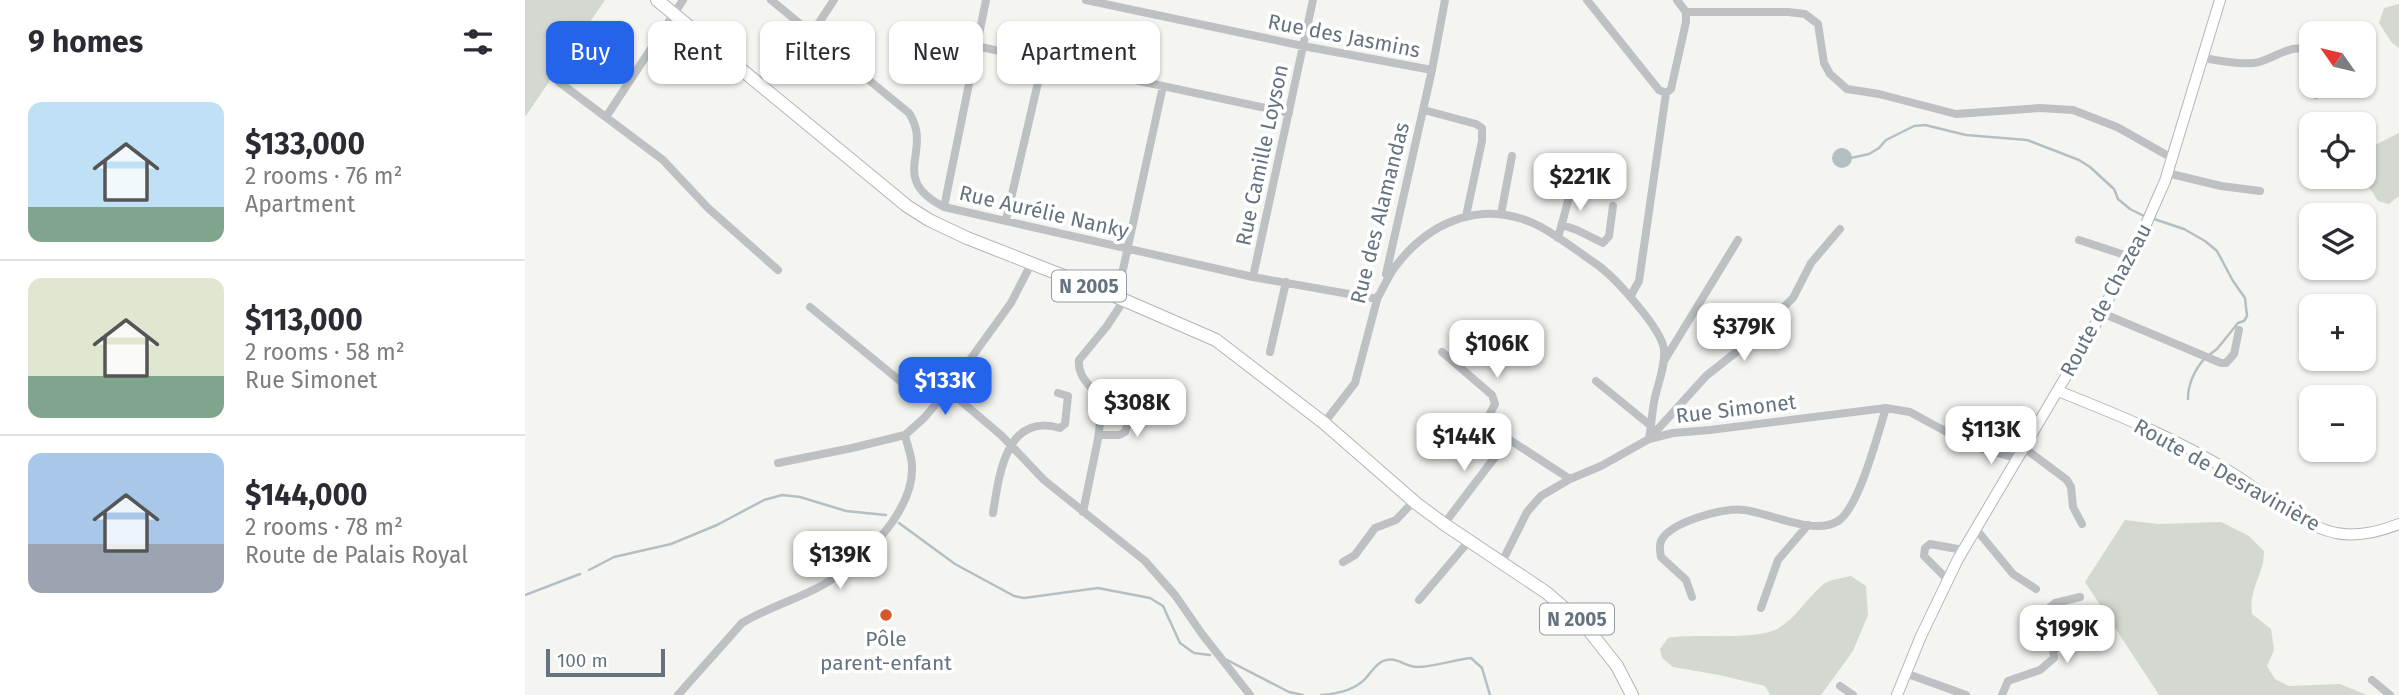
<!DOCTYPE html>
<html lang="en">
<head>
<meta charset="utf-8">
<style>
	:root { --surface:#fff; --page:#f7f7f7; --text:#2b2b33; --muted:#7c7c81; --line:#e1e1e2; --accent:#2563eb }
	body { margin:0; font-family:"Fira Sans",sans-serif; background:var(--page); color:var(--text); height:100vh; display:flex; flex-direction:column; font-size:26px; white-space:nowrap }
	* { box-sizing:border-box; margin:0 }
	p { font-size:23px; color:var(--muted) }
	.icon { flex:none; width:38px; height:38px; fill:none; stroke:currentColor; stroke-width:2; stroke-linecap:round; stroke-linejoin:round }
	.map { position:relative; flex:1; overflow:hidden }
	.side { display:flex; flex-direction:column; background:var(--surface); width:525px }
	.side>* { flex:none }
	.guide { position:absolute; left:21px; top:21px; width:665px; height:63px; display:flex; gap:14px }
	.needle { width:46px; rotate:304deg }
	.tools { position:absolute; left:1774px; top:21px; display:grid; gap:14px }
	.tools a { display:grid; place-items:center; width:77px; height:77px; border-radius:14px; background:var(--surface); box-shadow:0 2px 5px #0004; font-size:35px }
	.scale { position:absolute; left:21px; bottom:18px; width:119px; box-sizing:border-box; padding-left:7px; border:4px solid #657380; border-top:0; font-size:19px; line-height:24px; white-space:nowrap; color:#657380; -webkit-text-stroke:5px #fff; paint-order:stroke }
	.price { position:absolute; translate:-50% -60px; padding:0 16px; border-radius:14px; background:#fff; color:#222; font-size:23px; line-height:46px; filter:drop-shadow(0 2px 4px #0008) }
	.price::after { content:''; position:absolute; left:50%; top:42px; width:21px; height:16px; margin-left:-10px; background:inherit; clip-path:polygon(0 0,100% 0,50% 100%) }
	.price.current { background:var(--accent); color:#fff }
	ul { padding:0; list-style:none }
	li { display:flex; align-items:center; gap:21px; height:175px; padding:0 28px }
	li+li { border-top:2px solid var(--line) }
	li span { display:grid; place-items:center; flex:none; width:196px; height:140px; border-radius:14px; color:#555 }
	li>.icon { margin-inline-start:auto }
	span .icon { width:84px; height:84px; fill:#fffc; stroke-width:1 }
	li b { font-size:30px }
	h2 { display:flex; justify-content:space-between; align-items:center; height:84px; padding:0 28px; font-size:30px }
	.chip { padding:0 24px; border-radius:14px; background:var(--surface); box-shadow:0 2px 5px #0004; font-size:24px; line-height:63px }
	.chip.current { background:var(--accent); color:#fff }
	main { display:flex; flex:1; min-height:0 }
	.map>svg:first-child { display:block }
	.green { fill:#d3d9d0 }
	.water { fill:#b4bfc3 }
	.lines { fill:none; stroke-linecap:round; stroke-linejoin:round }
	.stream { stroke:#b4bfc3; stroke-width:2.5 }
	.secondary-casing { stroke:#b2b6ba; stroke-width:12 }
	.primary-casing { stroke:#b1b5b8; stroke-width:14 }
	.street { stroke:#bdc1c4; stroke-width:8 }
	.secondary { stroke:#fff; stroke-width:10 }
	.primary { stroke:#fff; stroke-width:12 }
	.poi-dot { fill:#d7572d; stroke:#fff; stroke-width:2.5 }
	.labels { text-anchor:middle; stroke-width:7; stroke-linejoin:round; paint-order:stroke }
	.shield { fill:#fff; stroke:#939da6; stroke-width:2 }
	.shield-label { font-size:19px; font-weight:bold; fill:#657380 }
	.street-label { font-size:21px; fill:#657380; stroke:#fff }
	.poi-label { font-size:21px; fill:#657380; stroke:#fff }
</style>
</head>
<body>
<main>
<section class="side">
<h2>9 homes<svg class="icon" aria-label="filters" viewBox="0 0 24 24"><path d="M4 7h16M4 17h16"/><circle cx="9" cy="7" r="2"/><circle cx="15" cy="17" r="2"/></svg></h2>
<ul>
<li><span style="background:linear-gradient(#bfe0f5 75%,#7fa58c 0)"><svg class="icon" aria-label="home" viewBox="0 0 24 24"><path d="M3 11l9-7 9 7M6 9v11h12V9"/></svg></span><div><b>$133,000</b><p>2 rooms · 76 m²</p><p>Apartment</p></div></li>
<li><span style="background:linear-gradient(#dfe7d0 70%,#7fa58c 0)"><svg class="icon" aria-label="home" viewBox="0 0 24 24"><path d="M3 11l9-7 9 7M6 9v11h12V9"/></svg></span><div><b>$113,000</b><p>2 rooms · 58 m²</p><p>Rue Simonet</p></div></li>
<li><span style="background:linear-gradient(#a9c7e8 65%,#9aa5b1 0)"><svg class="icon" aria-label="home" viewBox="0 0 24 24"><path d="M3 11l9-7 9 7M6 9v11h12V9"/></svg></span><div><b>$144,000</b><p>2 rooms · 78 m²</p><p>Route de Palais Royal</p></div></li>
</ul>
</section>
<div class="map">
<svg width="1874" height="695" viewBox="0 0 1874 695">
	<rect width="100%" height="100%" fill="#f4f4f0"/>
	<path class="green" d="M0,0h80l-80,117z
		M1874,4v44l-7,-5 -13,-20 5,-15z
		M1874,133v63l-10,8 -11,-3 -9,-14 6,-42z
		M1600,520l33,4 63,-2 28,14 15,15c0,25 -15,35 -12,63l19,15 3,21 -7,16 8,13 14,7 51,-2 27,11h-208l-74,-113z
		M1326,576l15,10 2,29 -15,36 -32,44h-51l-5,-9 -46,-11 -46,-8 -11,-9 -2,-9 8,-11c30,-5 84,3 109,-9 20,-11 31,-33 48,-46 7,-4 18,-5 26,-7z"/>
	<path class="water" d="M1307 158a10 10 0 1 1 20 0a10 10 0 1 1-20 0Z"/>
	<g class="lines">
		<path class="stream" d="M1326,158l18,-4 10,-6 7,-8 28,-14 11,-1 41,10 61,5 52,20 11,7 24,22 4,10 12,10 14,7
			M1626,218l33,11 21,12 12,10 16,30 12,17 2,18 -3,5 -6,2 -21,26 -8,6
			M1663,399c0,-16 6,-28 16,-40
			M374,523l56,41 59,32 10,2 74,-10 52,10 13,8 17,37 14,10 16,2
			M64,570l25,-13 57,-13 46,-19 47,-25 18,-5 18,2 46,14 40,4
			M0,595l55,-21
			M702,660l62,32 14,3
			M796,695c16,-1 34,-5 45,-17 4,-5 9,-12 15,-16 14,-8 23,5 36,5 16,0 36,-7 54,-9l11,10 8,27"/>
		<defs>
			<path id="secondary" d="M1533,391c58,23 117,47 171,80 32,19 70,54 107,62 21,4 43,-1 63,-9
				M1372,695l24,-59 37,-77 130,-220 55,-108 22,-50 55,-181"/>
			<path id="primary" d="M132,0l250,206 22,14 38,18 150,59 99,43 108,83 93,81 27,20 103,69 40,35 30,38 15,29"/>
		</defs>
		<use href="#secondary" class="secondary-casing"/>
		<use href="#primary" class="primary-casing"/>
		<path class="street" d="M246,0l138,113c25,38 -22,65 35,94l309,70 124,22c6,-10 11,-23 18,-32 36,-48 91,-69 146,-40 20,11 39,26 58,39 17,13 62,62 65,83 2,17 -7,36 -10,53 -2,12 -3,25 -5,37
			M561,0l217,46 129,24
			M1062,0l72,90 7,3 5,-4 15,-67v-10l-9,-12
			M1161,12h102l17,2 13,10 6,39 6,11 17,15 32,5 77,20 84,-6 33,2 44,17 55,31
			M287,33l22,-33
			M451,46l313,67
			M1678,58c15,2 35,7 51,5 18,-2 42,-25 58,-9
			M34,82l104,78 45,48 70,62
			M1790,86l1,9
			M899,110l52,14 6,4v13l-16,75
			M81,117l77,-117
			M1642,173l54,13 39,5
			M419,207l42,-207
			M976,214l11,-58
			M481,220l37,-159
			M1037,225l15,5 26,13 6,-7 4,-30
			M1033,238l16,-59
			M1554,240l52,17
			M861,274l46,-204 13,-70
			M728,277l60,-277
			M592,297l46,-211
			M1105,297l9,-16 27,-188
			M285,307l95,78c17,-20 27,-11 46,0
			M1577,313l119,50h5l8,-9 5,-24
			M745,352l16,-70
			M917,352l50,43 3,9 -8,15 6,10 77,50
			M1139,361l74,-121
			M1071,381l55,45
			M423,390l54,46 42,44 101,81 30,34 27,39 48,61
			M799,423l31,-40 23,-87
			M574,435h20l6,-3 3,-9 -1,-24
			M1124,439l57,-63 39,-31 48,-47 18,-35 29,-34
			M1498,447l44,33 4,7 2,20 9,17
			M253,463l74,-15 53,-13 19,-17 24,-28 63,-87 20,-39
			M558,512l15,-73 4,-33c-5,-18 -25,-25 -23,-46l28,-34 17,-26
			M468,513c6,-38 13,-101 67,-85l5,-4 3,-28 -10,-3
			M919,524l64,-84
			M1450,528l38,46 23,15
			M818,562l12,-7 20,-27 21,-8 18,-19
			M977,562l25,-50 14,-16 29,-17 31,-13 48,-27 24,-6 37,-3 176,-22 24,4 55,30 17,7 34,9
			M1422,579l-23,-23 1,-8 5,-4 33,6
			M1167,597l-6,-17 -25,-23c-1,-5 -2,-11 0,-16 9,-19 63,-34 83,-31 26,3 70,26 94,11 21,-13 40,-88 48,-113
			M894,600l50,-59
			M1236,608l17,-48 30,-35
			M1380,673l61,22
			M1847,680l18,15
			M1315,686l13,9
			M153,695l64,-72c25,-15 53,-23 79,-37 38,-21 93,-73 91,-120 0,-10 -5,-21 -7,-31
			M1477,695l6,-14 32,-11 14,-12 -5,-50 6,-5 25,-6"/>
		<use href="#secondary" class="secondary"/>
		<use href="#primary" class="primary"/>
	</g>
	<circle class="poi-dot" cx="361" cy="615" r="7"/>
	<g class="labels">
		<g class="shield">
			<rect x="527" y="270.5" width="74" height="31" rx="5"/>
			<rect x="1015" y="603.5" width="74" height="31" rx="5"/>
		</g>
		<g class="shield-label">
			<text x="564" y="293">N 2005</text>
			<text x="1052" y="626">N 2005</text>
		</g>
		<g class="street-label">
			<text transform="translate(819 36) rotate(11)" y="7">Rue des Jasmins</text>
			<text transform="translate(737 155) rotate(-78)" y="7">Rue Camille Loyson</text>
			<text transform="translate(519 212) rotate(13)" y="7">Rue Aurélie Nanky</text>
			<text transform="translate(855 213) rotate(-76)" y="7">Rue des Alamandas</text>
			<text transform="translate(1581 300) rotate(-62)" y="7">Route de Chazeau</text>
			<text transform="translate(1211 409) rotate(-7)" y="7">Rue Simonet</text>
			<text transform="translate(1702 475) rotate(29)" y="7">Route de Desravinière</text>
		</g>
		<g class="poi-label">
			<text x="361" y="646">Pôle<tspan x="361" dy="24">parent-enfant</tspan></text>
		</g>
	</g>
</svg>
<div class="tools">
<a><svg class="needle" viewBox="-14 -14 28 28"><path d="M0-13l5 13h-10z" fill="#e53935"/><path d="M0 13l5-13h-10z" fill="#7c7c81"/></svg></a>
<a><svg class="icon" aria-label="locate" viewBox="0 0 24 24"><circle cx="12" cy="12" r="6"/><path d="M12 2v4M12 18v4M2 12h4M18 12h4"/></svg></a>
<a><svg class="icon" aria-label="layers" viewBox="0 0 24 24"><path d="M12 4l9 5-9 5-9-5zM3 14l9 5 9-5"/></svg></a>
<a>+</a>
<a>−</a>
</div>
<div class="scale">100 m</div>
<b class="price" style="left:1055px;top:213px">$221K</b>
<b class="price" style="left:1219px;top:363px">$379K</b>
<b class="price" style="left:972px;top:380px">$106K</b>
<b class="price current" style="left:420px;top:417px">$133K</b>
<b class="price" style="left:612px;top:439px">$308K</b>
<b class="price" style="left:1466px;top:466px">$113K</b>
<b class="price" style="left:939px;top:473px">$144K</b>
<b class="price" style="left:315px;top:591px">$139K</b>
<b class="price" style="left:1542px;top:665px">$199K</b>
<div class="guide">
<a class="chip current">Buy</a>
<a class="chip">Rent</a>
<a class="chip">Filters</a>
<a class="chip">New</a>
<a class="chip">Apartment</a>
</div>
</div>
</main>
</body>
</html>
